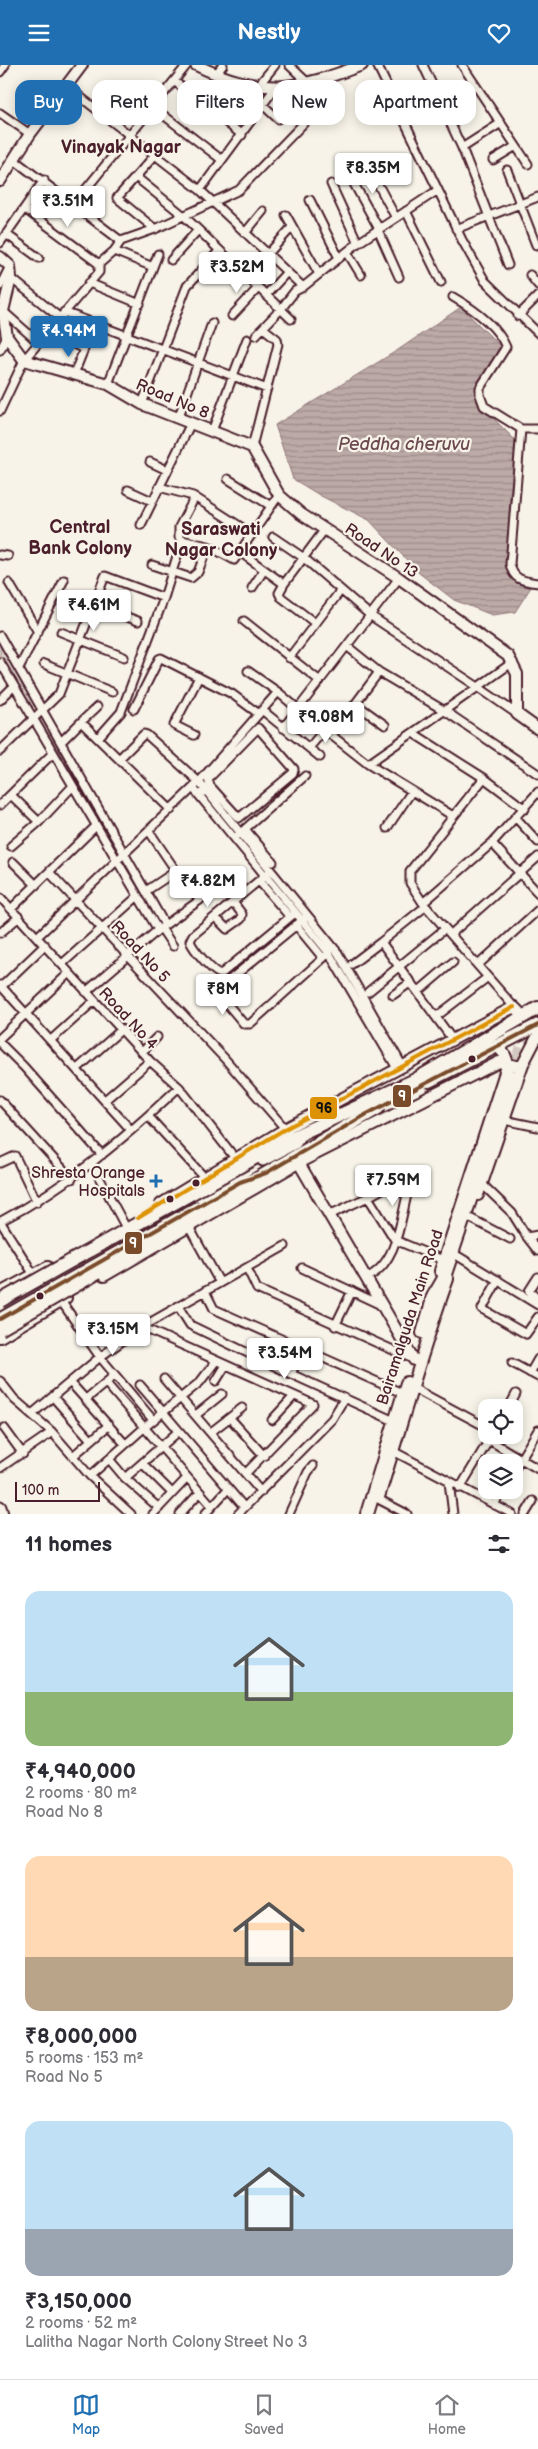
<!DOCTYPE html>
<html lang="en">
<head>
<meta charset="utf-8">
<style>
	:root { --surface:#fff; --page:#f2f2f3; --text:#2b2b33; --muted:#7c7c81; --line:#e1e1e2; --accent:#1f6fb2 }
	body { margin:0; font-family:"Balsamiq Sans",sans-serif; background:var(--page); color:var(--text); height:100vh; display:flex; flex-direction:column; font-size:19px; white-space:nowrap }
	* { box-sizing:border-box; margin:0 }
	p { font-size:16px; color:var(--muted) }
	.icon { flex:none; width:28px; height:28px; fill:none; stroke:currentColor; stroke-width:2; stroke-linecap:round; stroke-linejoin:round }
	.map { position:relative; height:1449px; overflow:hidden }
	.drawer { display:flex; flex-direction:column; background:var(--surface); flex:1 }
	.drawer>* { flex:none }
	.banner { position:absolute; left:15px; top:15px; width:509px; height:45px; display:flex; gap:10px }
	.fabs { position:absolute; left:478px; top:1334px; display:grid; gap:10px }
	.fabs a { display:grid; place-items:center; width:45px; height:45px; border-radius:10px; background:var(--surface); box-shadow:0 2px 12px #0003; font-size:25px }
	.scale { position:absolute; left:15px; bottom:12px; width:85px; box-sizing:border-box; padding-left:5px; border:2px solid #4a1f2b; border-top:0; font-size:14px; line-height:18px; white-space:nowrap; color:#4a1f2b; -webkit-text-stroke:4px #f7f3e8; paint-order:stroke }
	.price { position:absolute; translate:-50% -42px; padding:0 11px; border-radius:5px; background:#fff; color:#222; font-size:16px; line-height:32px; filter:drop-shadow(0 1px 2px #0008) }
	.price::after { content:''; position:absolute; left:50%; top:30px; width:15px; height:11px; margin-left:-8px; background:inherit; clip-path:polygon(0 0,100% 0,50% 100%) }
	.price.active { background:var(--accent); color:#fff }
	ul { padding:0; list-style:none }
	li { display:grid; align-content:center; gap:10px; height:265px; padding:0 25px }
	li span { display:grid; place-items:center; height:155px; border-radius:15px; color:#555 }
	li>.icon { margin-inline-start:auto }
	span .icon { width:90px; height:90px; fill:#fffc; stroke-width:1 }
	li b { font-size:21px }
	h2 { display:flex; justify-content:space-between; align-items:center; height:60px; padding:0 25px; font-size:21px }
	.pill { padding:0 18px; border-radius:15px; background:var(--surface); box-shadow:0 2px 12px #0003; font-size:18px; line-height:45px }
	.pill.active { background:var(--accent); color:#fff }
	header { display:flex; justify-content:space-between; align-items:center; height:65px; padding:0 25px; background:var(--accent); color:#fff; font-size:22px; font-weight:600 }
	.menu { display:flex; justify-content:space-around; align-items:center; height:70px; border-top:1px solid var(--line); background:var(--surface); font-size:14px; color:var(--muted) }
	.menu a { display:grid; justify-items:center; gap:2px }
	.menu .active { color:var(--accent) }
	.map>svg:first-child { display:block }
	.park { fill:url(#park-tufts); stroke:#947a7c }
	.water { fill:url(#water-rules); stroke:#8e7275 }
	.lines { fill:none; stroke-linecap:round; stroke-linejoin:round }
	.highway-tunnel { stroke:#d4c9c2; stroke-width:12; stroke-dasharray:12 6; stroke-linecap:butt }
	.street-casing { stroke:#4a1f2b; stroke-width:11 }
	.secondary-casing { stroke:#4a1f2b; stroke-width:14 }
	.primary-casing { stroke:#4a1f2b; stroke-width:15 }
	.highway-casing { stroke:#4a1f2b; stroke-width:16 }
	.street { stroke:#f7f3e8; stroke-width:7 }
	.secondary { stroke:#f7f3e8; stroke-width:10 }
	.primary { stroke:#f7f3e8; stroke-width:11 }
	.highway { stroke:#f7f3e8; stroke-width:12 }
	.highway-bridge-casing { stroke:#4a1f2b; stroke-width:16; stroke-linecap:butt }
	.highway-bridge { stroke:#f7f3e8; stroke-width:12 }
	.bus-1-casing { stroke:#f7f3e8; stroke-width:8 }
	.bus-2-casing { stroke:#f7f3e8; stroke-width:8 }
	.bus-1 { stroke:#7a4b2a; stroke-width:4 }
	.bus-2 { stroke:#dd9206; stroke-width:4 }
	.bus-dot { fill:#4a1f2b; stroke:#f7f3e8; stroke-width:2 }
	.poi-dot { fill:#1f6fb2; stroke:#f7f3e8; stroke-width:2 }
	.labels { text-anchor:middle; stroke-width:4.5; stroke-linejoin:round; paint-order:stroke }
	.street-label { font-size:16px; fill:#4a1f2b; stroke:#f7f3e8 }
	.poi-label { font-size:16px; fill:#4a1f2b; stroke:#f7f3e8; text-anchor:end }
	.neighbourhood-label { font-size:18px; font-weight:bold; fill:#4a1f2b; stroke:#f7f3e8 }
	.water-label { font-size:18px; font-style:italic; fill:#6c4950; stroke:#f7f3e8 }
	.line-badge { stroke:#f7f3e8; stroke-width:2 }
	.badge-label { font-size:14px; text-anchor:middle; font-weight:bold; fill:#fff }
	.pale-badge-label { font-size:14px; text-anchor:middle; font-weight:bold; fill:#111 }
</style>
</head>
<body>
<header><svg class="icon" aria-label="menu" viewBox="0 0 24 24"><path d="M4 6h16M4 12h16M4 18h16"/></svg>Nestly<svg class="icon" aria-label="heart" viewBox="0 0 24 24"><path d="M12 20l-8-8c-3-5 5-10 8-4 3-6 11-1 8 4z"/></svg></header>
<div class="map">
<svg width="538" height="1449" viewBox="0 0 538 1449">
	<defs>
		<pattern id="park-tufts" width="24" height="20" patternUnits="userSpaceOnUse" patternTransform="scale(1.25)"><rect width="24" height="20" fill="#ded4cc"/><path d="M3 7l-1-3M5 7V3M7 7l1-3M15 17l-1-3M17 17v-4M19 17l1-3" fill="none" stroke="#c0b6af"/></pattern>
		<pattern id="water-rules" width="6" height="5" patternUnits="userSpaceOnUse" patternTransform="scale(1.25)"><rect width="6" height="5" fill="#bcaaa7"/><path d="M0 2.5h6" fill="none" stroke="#9b8a88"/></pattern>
	</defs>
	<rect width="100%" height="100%" fill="#f7f3e8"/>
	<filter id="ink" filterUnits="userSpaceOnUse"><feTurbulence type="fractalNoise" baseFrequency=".02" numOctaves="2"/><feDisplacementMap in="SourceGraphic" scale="10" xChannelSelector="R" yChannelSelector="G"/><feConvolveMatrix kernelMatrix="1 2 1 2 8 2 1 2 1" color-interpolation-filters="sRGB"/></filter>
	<g filter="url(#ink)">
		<path class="park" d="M0,578l35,61 -4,4 -31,-51z
			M41,649l77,132 -4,5 -78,-133z"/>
		<path class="water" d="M461,242l39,39 -26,53 43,43 -7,53 -3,68 24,24 -16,25 -23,3 -38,-15 -35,-27 -50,-53 -48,-24 -28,-17 -18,-54 123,-75z"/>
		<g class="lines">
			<path class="highway-tunnel" d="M512,1011l13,-39 13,-18"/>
			<defs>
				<path id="street" d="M289,0l19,18
					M423,0l39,83 46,117
					M462,0l66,99
					M0,7l5,-7
					M216,9l7,-9
					M174,16l68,54
					M65,20l135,105 103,97
					M258,21l17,-21
					M263,40l15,14
					M153,42l69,53
					M0,48l30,21
					M462,83l39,-25
					M155,90l-38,43 38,31
					M13,94l108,82
					M493,95l23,-14
					M367,99l29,54
					M507,105l29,75
					M347,106l32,58
					M136,112l48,39 107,103
					M331,119l27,59
					M86,124l101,-124
					M200,125l75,-102
					M438,125l24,50 23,41 53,52
					M310,135l29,58
					M25,144l74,55
					M406,146l35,71
					M286,150l33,59
					M456,164l82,-32
					M378,165l21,47
					M245,168l18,-22
					M6,169l33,24
					M0,178l44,-63
					M114,186l39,16
					M347,187l14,23
					M268,189l24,-27
					M171,195l27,-30
					M530,210l8,10
					M11,213l48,39
					M89,218l51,21
					M0,221l10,-20
					M266,230l21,-23
					M453,232c19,11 44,28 53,50l-26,41v7l4,11 37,23h17
					M3,246l35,31
					M64,247l203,77
					M232,251l26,-28
					M518,251l20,-20
					M47,266l37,18 10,-25
					M256,270l25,-26 14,-18 8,-4 55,-44 80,-53 -61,-125
					M0,285l7,-13
					M74,309l10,-25
					M108,319l50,-130
					M142,339l45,-118 31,-34
					M0,346l24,-51 75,-88v-8l15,-13 7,-10 34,-12 84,-39 92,-95 -3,-17
					M178,354l34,-96
					M521,364l-11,135c3,16 13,17 28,19
					M212,366l35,-92
					M252,382l26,-103 -1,-5 -14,-11
					M150,397l17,8
					M228,414l43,27
					M159,422l34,9 59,38
					M128,425l24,11
					M195,432l-16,30v10l3,3 26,6 26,14 45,-65
					M141,460l50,-102
					M273,472l31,21 67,58 107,71 35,-25
					M240,487l44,32 -5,9 2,4 34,26
					M0,490l8,1
					M152,500l39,13 7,-6 10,-26
					M399,513l-101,131 70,55 110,-77 39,27
					M9,518l29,49
					M284,519l41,-55
					M252,523l12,-18
					M93,540l45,16
					M244,556l76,60
					M61,567l63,25
					M0,571l165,289
					M348,582l31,25 66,39 93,63
					M289,593l52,-68
					M0,597l158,268
					M44,599l68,28
					M19,603l45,-88
					M248,606l30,21
					M0,635l14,-14
					M356,639l29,21
					M134,644l25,-50 2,-1 71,36 27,20
					M262,645l58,47
					M81,657l16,-15
					M413,668l71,45 41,31
					M194,670l-20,-10 25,-48
					M332,670l47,-63
					M98,673l23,-26 43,-114 18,-58
					M61,677l20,-20 90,88
					M309,683l15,-18
					M0,686l59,-57 46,-118 59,22
					M119,694l25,-25 3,1 52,47 139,171 65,114
					M368,699l85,52
					M484,713l-74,93v12l13,20 91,104
					M193,723l136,165 69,117
					M203,727l7,-6 -2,-7 50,-51 36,41 -1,4 -54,45 -29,-32
					M11,730l28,27
					M0,740l53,-52
					M517,754l21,23
					M387,763l25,-37
					M245,764l28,33
					M237,771l68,-60
					M492,778l46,50
					M11,781l28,-24 33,-35
					M13,797l23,23
					M49,807l176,187 63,73
					M268,808l-75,62 -3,6c3,8 23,32 31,33l74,-61
					M259,816l31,36
					M146,826l30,-20 -27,-40
					M1,833l149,163 29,26 56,71
					M423,838l69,-60 46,-51
					M11,844l84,-82
					M421,845l-40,32 71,97
					M215,852l12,12 14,-10 1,-5 -9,-12
					M305,853l-84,69 -2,7 25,30h6l79,-71
					M296,860l27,33
					M161,863l12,18
					M0,868l19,-16
					M451,869l87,-77
					M37,872l162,-155 79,-90 20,17 -15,19
					M62,899l76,-68
					M352,899l29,-22
					M478,900l60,-55
					M0,920l131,145
					M1,922l44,-42
					M419,926l34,-29
					M86,927l72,-62 42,-30 -24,-29
					M368,927l73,-60
					M393,930l18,-13
					M437,951l47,-36
					M0,973l69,-65
					M51,975l43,-39
					M0,978l24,24 78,88
					M142,987l15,-15
					M77,1004l44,-39
					M0,1035l72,79
					M105,1035l45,-39
					M148,1051l56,61
					M504,1055l34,7
					M0,1098l15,-7 22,46
					M92,1099l33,62
					M482,1119l30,29 15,24 11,-2
					M329,1150l39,-18 27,43 48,20
					M470,1153l40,21
					M0,1156l34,54
					M1,1156c67,-35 123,-82 178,-134
					M189,1162l31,56
					M527,1172l11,14
					M456,1190l82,50
					M247,1203l10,21 156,70
					M302,1203l79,37
					M366,1213c30,-13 34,-54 41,-83l-19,-9 -20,11
					M498,1215l-16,29 44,25 12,-17
					M205,1226l9,18 188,84
					M538,1234l-9,-8 9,-14
					M61,1236l39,56 53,63
					M178,1241l12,19 101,49 101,46
					M335,1261l17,-35
					M142,1262l171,77 -67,69
					M512,1298l26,14
					M530,1308l8,-14
					M291,1309l12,-25
					M164,1314l97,113
					M0,1316l14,18 38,33 38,44 41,38
					M216,1316l10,-16
					M70,1317l55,62
					M106,1318l106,123
					M140,1320l104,122
					M413,1323l73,39
					M53,1332l38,43
					M86,1334l29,-24
					M509,1342l7,-13
					M32,1349l68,-57 42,-30 143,-81
					M196,1350l26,-21
					M230,1353l34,38
					M272,1355l22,-24
					M4,1363l19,26
					M211,1367l31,-24
					M489,1375l49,29
					M393,1386l119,63
					M73,1391l36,-31
					M109,1394l16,19 34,30
					M142,1398l30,30
					M0,1403l52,-36
					M514,1405l24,-40
					M90,1411l55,-49 55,-45 16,-21
					M125,1413l54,-47
					M449,1417l4,32
					M460,1423l32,-53
					M378,1434l29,15
					M494,1440l8,-15
					M153,1449l34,-36
					M180,1449l20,-22
					M205,1449l23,-25
					M238,1449l94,-95 12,-20
					M289,1449l19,-42 5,-6
					M525,1449l8,-13"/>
				<path id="secondary" d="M196,0c66,32 100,25 166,0
					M0,116l30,-47 52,-69
					M0,192l10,9 1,12 -8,33 4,26 17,23 84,24 34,20 110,43 27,48 22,19 98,64 109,78 9,18v40l21,15
					M296,1093l118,202
					M478,1130l45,-131 15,-29
					M161,1139l124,-75 229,-122 10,10
					M440,1206l68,-208 -3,-8 -7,-8
					M104,1211l194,-113 201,-101 22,5
					M0,1228l48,-26
					M422,1268l12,-41
					M0,1272l66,-39
					M379,1432c23,-73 43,-146 69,-218"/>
				<path id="primary" d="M263,1095l32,-17 6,-8
					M0,1254l196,-111
					M0,1442l2,7"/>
				<path id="highway" d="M429,1016l109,-56
					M78,1192l207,-116 130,-61 123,-72
					M90,1212l288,-169
					M432,1234l11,-19 69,-204
					M367,1449l40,-131"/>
			</defs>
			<use href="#street" class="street-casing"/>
			<use href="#secondary" class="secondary-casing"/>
			<use href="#primary" class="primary-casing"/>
			<use href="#highway" class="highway-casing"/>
			<use href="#street" class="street"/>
			<use href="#secondary" class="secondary"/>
			<use href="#primary" class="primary"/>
			<use href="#highway" class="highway"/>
			<defs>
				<path id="highway-bridge" d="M0,1236l78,-44
					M0,1264l90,-52"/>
			</defs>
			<use href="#highway-bridge" class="highway-bridge-casing"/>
			<use href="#highway-bridge" class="highway-bridge"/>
			<defs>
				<path id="bus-1" d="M0,1254l240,-137 26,-9 101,-59 171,-89"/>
				<path id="bus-2" d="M138,1153l147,-89 229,-122"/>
			</defs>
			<use href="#bus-1" class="bus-1-casing"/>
			<use href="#bus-2" class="bus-2-casing"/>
			<use href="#bus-1" class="bus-1"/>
			<use href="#bus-2" class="bus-2"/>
		</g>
	</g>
	<g class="bus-dot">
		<circle cx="472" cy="994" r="4.5"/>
		<circle cx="196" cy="1118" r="4.5"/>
		<circle cx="170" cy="1134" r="4.5"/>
		<circle cx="40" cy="1231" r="4.5"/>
	</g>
	<path class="poi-dot" d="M153.5 1108.5h5v5h5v5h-5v5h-5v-5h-5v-5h5z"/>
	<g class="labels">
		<g class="street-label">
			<text transform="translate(173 333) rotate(23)" y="6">Road No 8</text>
			<text transform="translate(382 485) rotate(34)" y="6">Road No 13</text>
			<text transform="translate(141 886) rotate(47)" y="6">Road No 5</text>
			<text transform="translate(129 953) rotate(47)" y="6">Road No 4</text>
			<text transform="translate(409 1252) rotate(-72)" y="6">Bairamalguda Main Road</text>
		</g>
		<g class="poi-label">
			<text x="145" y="1113">Shresta Orange<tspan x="145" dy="18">Hospitals</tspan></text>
		</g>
		<g class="neighbourhood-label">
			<text x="121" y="88">Vinayak Nagar</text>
			<text x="80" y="468">Central<tspan x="80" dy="21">Bank Colony</tspan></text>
			<text x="221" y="470">Saraswati<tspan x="221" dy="21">Nagar Colony</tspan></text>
		</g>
		<g class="water-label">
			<text x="404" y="385">Peddha cheruvu</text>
		</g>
	</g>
	<g class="line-badge">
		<rect x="392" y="1019" width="20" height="24" rx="5" fill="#7a4b2a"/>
		<rect x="309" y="1031" width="29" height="24" rx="5" fill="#dd9206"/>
		<rect x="124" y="1166" width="19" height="24" rx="5" fill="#7a4b2a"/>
	</g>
	<g class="badge-label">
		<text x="402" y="1036">9</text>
		<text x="133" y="1183">9</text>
	</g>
	<g class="pale-badge-label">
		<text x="324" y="1048">96</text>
	</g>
</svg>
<div class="fabs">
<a><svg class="icon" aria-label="locate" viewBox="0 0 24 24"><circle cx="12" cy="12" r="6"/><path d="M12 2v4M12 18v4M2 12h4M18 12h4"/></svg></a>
<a><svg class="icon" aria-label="layers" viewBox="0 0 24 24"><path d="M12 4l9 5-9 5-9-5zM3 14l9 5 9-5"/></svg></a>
</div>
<div class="scale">100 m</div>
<b class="price" style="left:373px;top:130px">₹8.35M</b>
<b class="price" style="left:68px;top:163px">₹3.51M</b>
<b class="price" style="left:237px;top:229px">₹3.52M</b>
<b class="price active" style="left:69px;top:293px">₹4.94M</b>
<b class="price" style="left:94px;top:567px">₹4.61M</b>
<b class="price" style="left:326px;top:679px">₹9.08M</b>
<b class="price" style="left:208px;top:843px">₹4.82M</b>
<b class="price" style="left:223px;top:951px">₹8M</b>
<b class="price" style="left:393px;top:1142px">₹7.59M</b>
<b class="price" style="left:113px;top:1291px">₹3.15M</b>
<b class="price" style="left:285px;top:1315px">₹3.54M</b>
<div class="banner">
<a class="pill active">Buy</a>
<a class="pill">Rent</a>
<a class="pill">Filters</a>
<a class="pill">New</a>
<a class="pill">Apartment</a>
</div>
</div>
<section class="drawer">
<h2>11 homes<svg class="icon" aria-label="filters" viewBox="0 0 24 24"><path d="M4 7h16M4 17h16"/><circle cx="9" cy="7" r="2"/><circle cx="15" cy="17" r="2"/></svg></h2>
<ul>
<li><span style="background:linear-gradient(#bfe0f5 65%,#8fb573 0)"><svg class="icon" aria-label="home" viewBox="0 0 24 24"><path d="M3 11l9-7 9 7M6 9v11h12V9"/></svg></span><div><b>₹4,940,000</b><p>2 rooms · 80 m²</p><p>Road No 8</p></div></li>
<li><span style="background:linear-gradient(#ffd9b3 65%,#b9a48a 0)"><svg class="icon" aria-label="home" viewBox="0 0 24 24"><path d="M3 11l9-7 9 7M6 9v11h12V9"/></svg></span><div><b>₹8,000,000</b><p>5 rooms · 153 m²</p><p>Road No 5</p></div></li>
<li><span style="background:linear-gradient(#bfe0f5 70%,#9aa5b1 0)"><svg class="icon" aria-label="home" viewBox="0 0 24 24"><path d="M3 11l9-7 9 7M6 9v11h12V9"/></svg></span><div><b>₹3,150,000</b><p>2 rooms · 52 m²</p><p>Lalitha Nagar North Colony Street No 3</p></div></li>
</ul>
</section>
<nav class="menu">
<a class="active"><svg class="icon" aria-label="map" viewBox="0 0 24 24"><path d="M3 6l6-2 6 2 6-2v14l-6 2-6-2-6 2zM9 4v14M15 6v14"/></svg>Map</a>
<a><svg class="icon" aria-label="saved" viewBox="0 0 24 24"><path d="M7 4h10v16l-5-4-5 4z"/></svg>Saved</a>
<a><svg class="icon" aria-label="home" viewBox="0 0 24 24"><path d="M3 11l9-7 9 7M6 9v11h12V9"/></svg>Home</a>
</nav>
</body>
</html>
